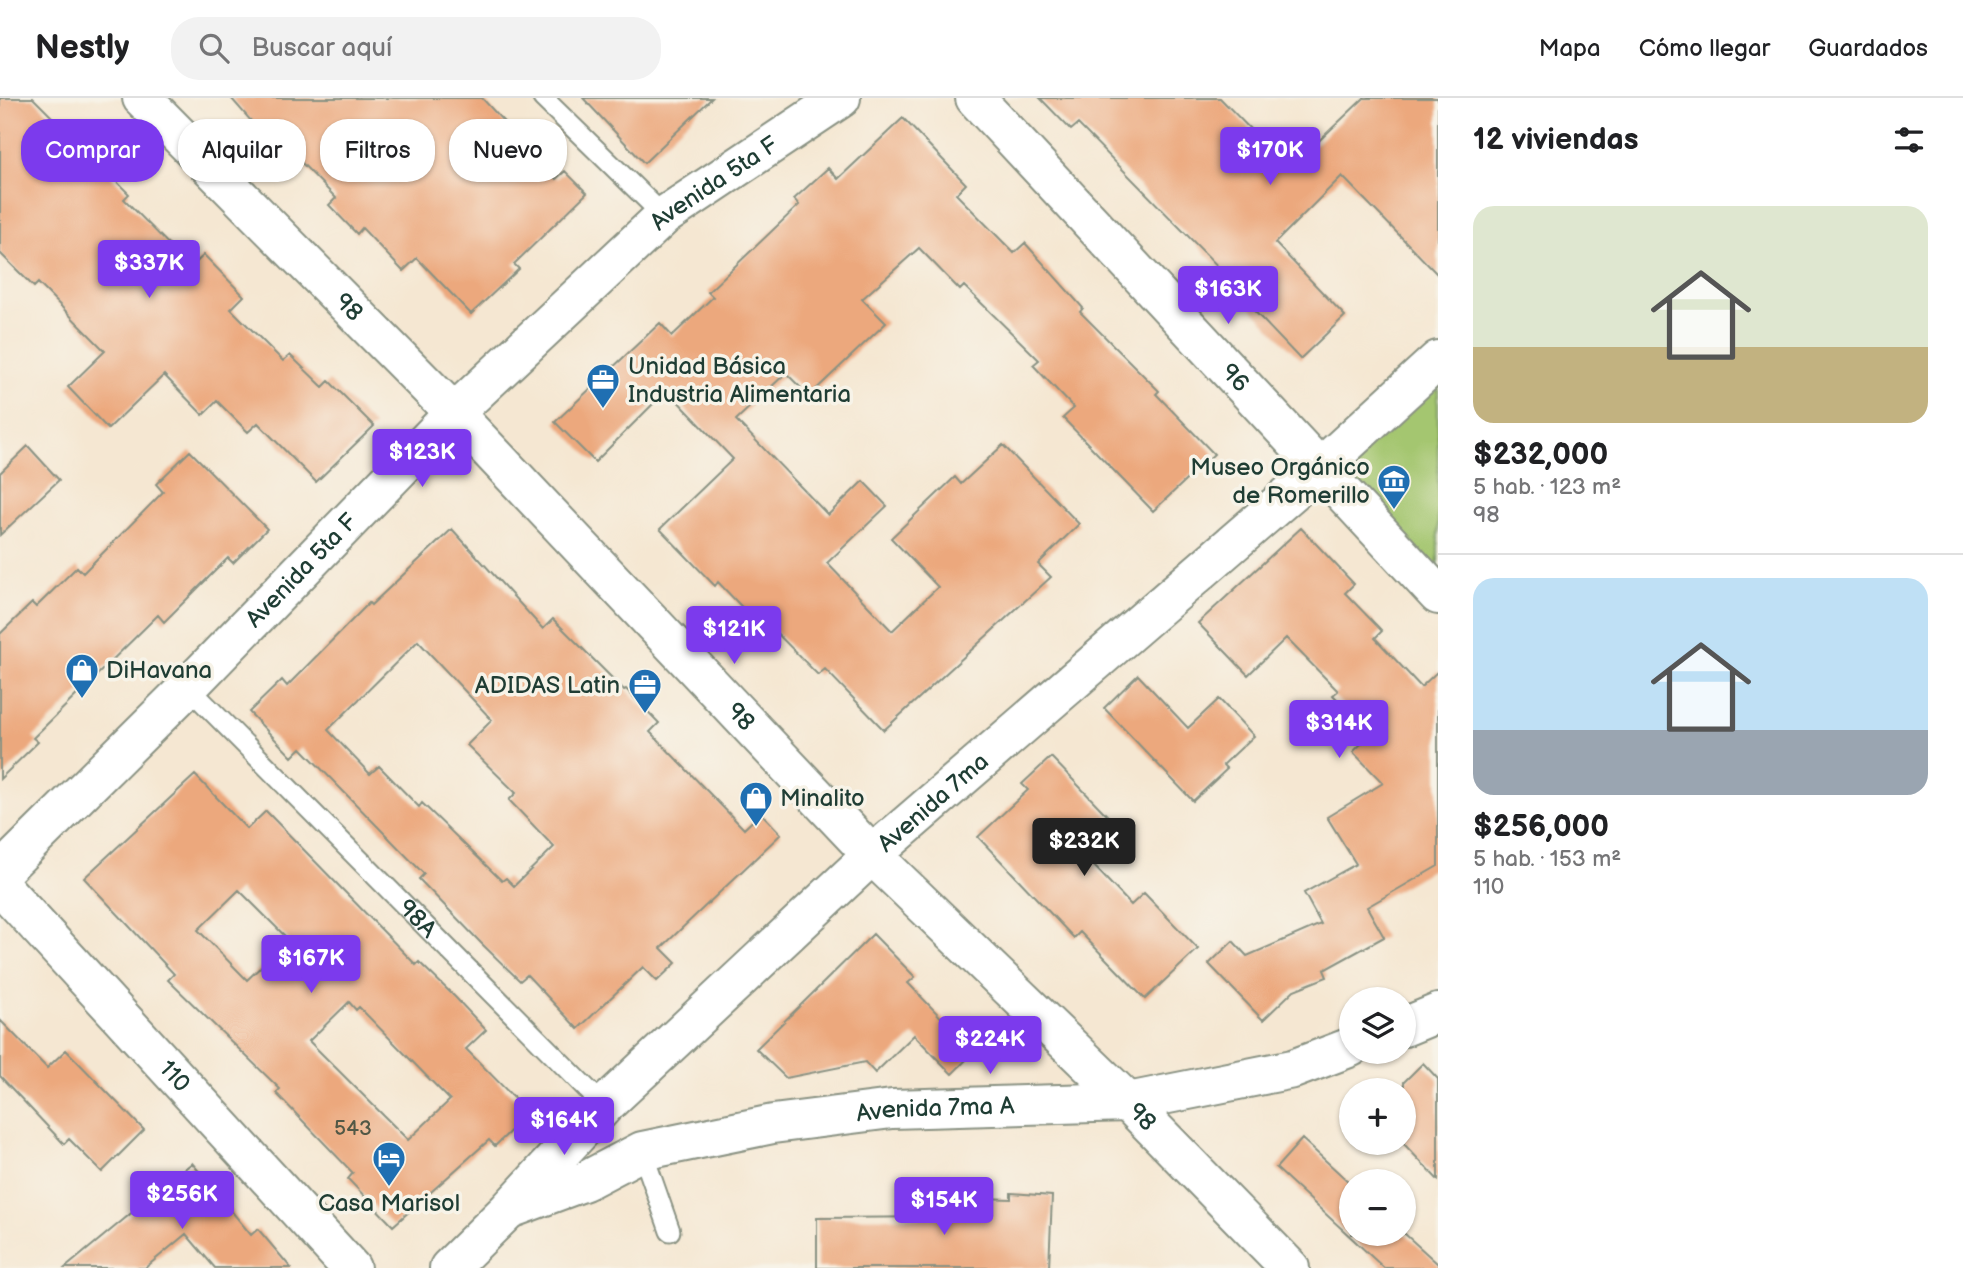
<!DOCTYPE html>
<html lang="es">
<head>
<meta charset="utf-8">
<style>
	:root { --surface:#fff; --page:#f2f2f2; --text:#202124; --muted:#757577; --line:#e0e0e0; --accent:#7c3aed }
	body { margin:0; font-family:"Balsamiq Sans",sans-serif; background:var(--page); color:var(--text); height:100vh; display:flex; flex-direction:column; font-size:26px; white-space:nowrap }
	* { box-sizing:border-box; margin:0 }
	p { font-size:23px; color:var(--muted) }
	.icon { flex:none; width:38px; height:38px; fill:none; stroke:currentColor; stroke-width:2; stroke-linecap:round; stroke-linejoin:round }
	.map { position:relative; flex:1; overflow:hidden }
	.sheet { display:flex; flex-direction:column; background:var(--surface); width:525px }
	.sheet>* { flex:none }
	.banner { position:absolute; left:21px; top:21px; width:665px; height:63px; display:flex; gap:14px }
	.buttons { position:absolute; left:1339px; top:889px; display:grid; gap:14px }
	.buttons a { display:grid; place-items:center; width:77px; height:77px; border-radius:50%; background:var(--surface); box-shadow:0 2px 5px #0004; font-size:35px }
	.price { position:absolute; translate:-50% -60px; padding:0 16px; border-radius:7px; background:var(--accent); color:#fff; font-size:23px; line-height:46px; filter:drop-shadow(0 2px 4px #0008) }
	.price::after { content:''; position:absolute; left:50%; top:42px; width:21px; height:16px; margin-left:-10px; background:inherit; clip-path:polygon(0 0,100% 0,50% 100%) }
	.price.on { background:#222; color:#fff }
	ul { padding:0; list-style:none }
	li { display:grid; align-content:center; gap:14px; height:371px; padding:0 35px }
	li+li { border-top:2px solid var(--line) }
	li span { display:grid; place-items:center; height:217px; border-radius:21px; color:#555 }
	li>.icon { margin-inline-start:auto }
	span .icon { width:126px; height:126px; fill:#fffc; stroke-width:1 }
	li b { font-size:30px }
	h2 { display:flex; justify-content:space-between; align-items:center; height:84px; padding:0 35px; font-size:30px }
	.pill { padding:0 24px; border-radius:28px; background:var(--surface); box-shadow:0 2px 5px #0004; font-size:24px; line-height:63px }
	.pill.on { background:var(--accent); color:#fff }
	header { display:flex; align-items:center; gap:42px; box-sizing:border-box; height:98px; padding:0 35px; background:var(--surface); border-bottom:2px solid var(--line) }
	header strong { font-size:33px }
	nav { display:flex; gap:38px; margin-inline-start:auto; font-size:24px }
	.search { width:490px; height:63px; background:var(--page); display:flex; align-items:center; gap:18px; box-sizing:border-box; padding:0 24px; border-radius:28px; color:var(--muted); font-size:26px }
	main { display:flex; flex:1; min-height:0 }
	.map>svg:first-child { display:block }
	.green { fill:#a4c66f; stroke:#628252; stroke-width:2 }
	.building { fill:#eca87d; fill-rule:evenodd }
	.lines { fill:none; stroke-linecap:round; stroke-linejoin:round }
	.lane-casing { stroke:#8a9283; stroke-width:23 }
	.street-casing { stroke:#8a9283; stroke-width:42 }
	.lane { stroke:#fff; stroke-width:19 }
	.street { stroke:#fff; stroke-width:38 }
	.labels { text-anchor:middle; stroke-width:7; stroke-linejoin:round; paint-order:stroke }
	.number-label { font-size:21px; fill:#525846 }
	.street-label { font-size:24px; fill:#1f3d34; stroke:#f7f3e8 }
	.poi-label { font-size:24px; fill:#1f3d34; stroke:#f7f3e8; text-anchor:start }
</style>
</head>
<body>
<header>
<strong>Nestly</strong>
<div class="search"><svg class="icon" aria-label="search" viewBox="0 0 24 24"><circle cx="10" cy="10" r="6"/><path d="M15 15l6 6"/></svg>Buscar aquí</div>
<nav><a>Mapa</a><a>Cómo llegar</a><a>Guardados</a></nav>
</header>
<main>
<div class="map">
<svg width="1438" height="1170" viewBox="0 0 1438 1170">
	<rect width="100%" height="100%" fill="#f7f3e8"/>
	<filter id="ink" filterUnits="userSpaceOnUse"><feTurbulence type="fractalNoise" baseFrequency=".0143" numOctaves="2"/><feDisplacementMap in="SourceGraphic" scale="14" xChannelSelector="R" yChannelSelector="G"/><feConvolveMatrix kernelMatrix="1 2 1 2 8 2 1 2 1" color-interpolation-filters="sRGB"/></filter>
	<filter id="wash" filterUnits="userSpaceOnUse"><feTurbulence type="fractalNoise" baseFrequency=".00686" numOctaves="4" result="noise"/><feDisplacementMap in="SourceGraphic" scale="28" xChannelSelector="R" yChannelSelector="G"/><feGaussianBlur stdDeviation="1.57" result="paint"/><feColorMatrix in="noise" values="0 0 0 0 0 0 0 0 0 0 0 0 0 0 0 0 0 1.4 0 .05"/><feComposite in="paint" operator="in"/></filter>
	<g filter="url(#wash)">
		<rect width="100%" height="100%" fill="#f5e7d2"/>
		<path class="green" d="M1438,262v235l-118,-127z"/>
		<g id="blocks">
			<path class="building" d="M0,0h33l96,96 -5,5 67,68 13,-12 40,41 -13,13 52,52 7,-6 33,32 6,-6 45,45 -58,56 -58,-59 -10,9 -31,-31 -14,14 -39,-40 -56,54 -40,-42 37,-36 -67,-68 -4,4 -34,-34z
				M231,0h251l74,81 9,-8 22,22 -73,71 5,5 -48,45 -54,-56 -14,13 -41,-43 -5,6 -28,-29 7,-7 -43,-44 -7,7z
				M583,0h129l-68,65z
				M1040,0h180l69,71 75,-71h74v177l-96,-99 -67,67 70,73 -45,43 -60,-63 3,-4 -165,-168 -7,6z
				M903,20l63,66 -10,10 58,59 11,-10 58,65 -3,4 79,79 -3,3 58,60 -61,57 -90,-93 11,-10 -41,-43 6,-5 -75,-74 -4,4 -41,-42 -57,51 24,24 -77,73 -23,-23 -50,47 92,95 35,-34 24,25 -60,57 65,68 46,-44 -47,-49 64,-61 6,7 42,-39 76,79 -41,40 13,13 -167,153 -59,-61 -7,6 -52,-53 -5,5 -43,-45 -3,4 -55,-57 73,-70 -66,-69 -72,72 -40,-40 105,-99 12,13 41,-39 -5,-5 91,-87 -5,-6 34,-31 10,11z
				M28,348l31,34 -59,55v-62z
				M190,353l77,78 -34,34 -5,-5 -64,64 -6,-7 -125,123 5,4 -38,37v-145l32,-31 4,4 41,-40 6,6 80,-81 -7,-8z
				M1301,430l53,56 -9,9 37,38 -7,7 46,49 17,-16v195l-71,41 17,30 -60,33 3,7 -33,13 -31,30 -54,-56 24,-23 14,15 74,-32 -17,-31 52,-29 -29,-47 56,-34 -30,-31 18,-18 -38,-39 5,-4 -52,-53 -38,37 -50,-52z
				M452,431l91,100 10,-10 71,71 2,-1 33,34 -9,9 94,97 17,-16 20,21 -120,114 15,15 -19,18 -14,-14 -65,62 -51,-54 -7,6 -39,-38 -62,-64 5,-5 -123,-126 -9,9 -43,-45 33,-32 5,6 82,-83 2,2zM418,543l74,79 -25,25 49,48 -7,7 45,47 -40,39 -8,-8 -4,3 -80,-78 -3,4 -40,-41 -9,8 -42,-44z
				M1138,577l50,53 31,-29 35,37 -31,29 4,4 -34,32 -89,-93z
				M1051,659l75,78 -32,31 37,39 13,-12 54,56 -53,50 -65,-67 -6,6 -96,-101 50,-47 -6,-6z
				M195,677l52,54 19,-18 150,154 3,-3 36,35 31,33 -20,19 63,64 -34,33 -6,-6 -96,86 -45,-47 5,-6 -77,-80 4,-4 -112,-109 6,-6 -90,-96zM239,792l50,50 -42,40 -49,-50zM349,904l7,8 3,-3 91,93 -42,40 -99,-99z
				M873,836l42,43 -7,6 66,69 -22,22 -38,-39 -39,38 -10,-11 -79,16 -30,-29z
				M0,922l47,48 19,-18 78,80 -42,42 -33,-33 -5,5 -64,-68z
				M1423,965l15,16v101l-34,-36v-62z
				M1302,1041l49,45v50h54l33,30v4h-54l-108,-100z
				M192,1065l59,72 7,-6 33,39h-76l-29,-34 -41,34h-80z
				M1011,1095l41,3 -3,72h-232v-50l132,-1 1,-20 61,2z"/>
		</g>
	</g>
	<g filter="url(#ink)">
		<use href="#blocks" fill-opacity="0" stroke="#8a9283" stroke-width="2"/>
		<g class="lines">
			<defs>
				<g id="lane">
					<path d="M543,0l121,118"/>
					<path id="s1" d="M188,589l416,419"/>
					<path d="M642,1053l28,80"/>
				</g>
				<g id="street">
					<path id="s2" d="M142,0l312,315 418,442 256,247 162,166"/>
					<path id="s3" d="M975,0l463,497"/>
					<path id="s4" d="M0,775l188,-186 266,-274 210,-197 177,-118"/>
					<path id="s5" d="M0,787l351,383"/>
					<path d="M1404,929l34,-14"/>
					<path id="s6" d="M515,1109l70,-26 57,-30 131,-27 119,-15 236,-7 165,-33 58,-22"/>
					<path id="s7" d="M449,1170l59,-58 96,-104 268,-251 448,-387 118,-108"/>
				</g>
			</defs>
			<use href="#lane" class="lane-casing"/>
			<use href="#street" class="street-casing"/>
			<use href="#lane" class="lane"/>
			<use href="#street" class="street"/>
		</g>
	</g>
	<defs>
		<symbol id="office-pin" viewBox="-11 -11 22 30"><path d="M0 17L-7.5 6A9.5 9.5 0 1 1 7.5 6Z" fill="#1f6fb2" stroke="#f7f3e8"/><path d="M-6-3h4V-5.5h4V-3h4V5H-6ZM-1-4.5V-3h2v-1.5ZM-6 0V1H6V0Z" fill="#fff"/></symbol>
		<symbol id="museum-pin" viewBox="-11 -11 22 30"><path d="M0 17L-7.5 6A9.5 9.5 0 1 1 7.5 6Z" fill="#1f6fb2" stroke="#f7f3e8"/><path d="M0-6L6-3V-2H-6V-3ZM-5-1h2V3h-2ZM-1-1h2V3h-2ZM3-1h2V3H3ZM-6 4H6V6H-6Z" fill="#fff"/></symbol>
		<symbol id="shop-pin" viewBox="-11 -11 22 30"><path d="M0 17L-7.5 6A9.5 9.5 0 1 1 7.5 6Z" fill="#1f6fb2" stroke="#f7f3e8"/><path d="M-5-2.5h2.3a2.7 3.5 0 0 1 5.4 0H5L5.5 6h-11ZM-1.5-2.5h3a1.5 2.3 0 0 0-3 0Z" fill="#fff"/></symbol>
		<symbol id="hotel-pin" viewBox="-11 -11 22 30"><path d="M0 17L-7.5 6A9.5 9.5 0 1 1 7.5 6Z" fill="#1f6fb2" stroke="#f7f3e8"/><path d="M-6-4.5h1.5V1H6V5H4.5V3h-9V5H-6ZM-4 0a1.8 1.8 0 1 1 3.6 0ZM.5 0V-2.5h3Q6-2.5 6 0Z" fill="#fff"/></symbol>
	</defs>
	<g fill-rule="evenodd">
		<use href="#office-pin" x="584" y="263" width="38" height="52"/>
		<use href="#museum-pin" x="1375" y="364" width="38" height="52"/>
		<use href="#shop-pin" x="63" y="553" width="38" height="52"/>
		<use href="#office-pin" x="626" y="568" width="38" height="52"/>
		<use href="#shop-pin" x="737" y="681" width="38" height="52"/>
		<use href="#hotel-pin" x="370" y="1041" width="38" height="52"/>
	</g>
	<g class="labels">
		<g class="number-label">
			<text x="353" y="1037">543</text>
		</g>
		<g class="street-label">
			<text dy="8" stroke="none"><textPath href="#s4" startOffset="994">Avenida 5ta F</textPath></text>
			<text dy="8" stroke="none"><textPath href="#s2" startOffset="294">98</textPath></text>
			<text dy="8" stroke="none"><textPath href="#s3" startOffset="382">96</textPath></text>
			<text dy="8" stroke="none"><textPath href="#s4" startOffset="427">Avenida 5ta F</textPath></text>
			<text dy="8" stroke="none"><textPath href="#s2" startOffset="861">98</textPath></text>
			<text dy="8" stroke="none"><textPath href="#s7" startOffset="672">Avenida 7ma</textPath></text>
			<text dy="8" stroke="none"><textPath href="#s1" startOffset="326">98A</textPath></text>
			<text dy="8" stroke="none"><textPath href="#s5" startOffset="259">110</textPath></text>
			<text dy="8" stroke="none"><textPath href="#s6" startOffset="436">Avenida 7ma A</textPath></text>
			<text dy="8" stroke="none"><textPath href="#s2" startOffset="1428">98</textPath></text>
		</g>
		<g class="poi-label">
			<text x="628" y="276">Unidad Básica<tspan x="628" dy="28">Industria Alimentaria</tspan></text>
			<text x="1370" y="377" text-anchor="end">Museo Orgánico<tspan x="1370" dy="28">de Romerillo</tspan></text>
			<text x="106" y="580">DiHavana</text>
			<text x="620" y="595" text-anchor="end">ADIDAS Latin</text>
			<text x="780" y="708">Minalito</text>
			<text x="389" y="1113" text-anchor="middle">Casa Marisol</text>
		</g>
	</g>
</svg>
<div class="buttons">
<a><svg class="icon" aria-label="layers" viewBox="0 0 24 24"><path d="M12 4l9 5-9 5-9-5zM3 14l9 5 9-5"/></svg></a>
<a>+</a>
<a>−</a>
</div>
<b class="price" style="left:1270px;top:89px">$170K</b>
<b class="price" style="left:149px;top:202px">$337K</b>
<b class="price" style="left:1228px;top:228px">$163K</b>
<b class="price" style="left:422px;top:391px">$123K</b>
<b class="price" style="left:734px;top:568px">$121K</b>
<b class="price" style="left:1339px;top:662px">$314K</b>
<b class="price on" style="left:1084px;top:780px">$232K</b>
<b class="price" style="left:311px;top:897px">$167K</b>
<b class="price" style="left:990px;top:978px">$224K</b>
<b class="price" style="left:564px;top:1059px">$164K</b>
<b class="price" style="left:182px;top:1133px">$256K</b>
<b class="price" style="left:944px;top:1139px">$154K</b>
<div class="banner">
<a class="pill on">Comprar</a>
<a class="pill">Alquilar</a>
<a class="pill">Filtros</a>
<a class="pill">Nuevo</a>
</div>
</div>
<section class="sheet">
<h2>12 viviendas<svg class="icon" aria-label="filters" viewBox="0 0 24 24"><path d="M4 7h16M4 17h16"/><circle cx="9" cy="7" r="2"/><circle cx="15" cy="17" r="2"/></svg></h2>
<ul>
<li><span style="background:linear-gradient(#dfe7d0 65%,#c2b280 0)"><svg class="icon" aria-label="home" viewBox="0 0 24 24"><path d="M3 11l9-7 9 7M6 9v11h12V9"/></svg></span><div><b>$232,000</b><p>5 hab. · 123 m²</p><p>98</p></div></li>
<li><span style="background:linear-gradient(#bfe0f5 70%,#9aa5b1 0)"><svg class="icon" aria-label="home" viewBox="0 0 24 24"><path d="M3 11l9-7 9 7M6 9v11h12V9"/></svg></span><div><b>$256,000</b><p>5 hab. · 153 m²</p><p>110</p></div></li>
</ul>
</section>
</main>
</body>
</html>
